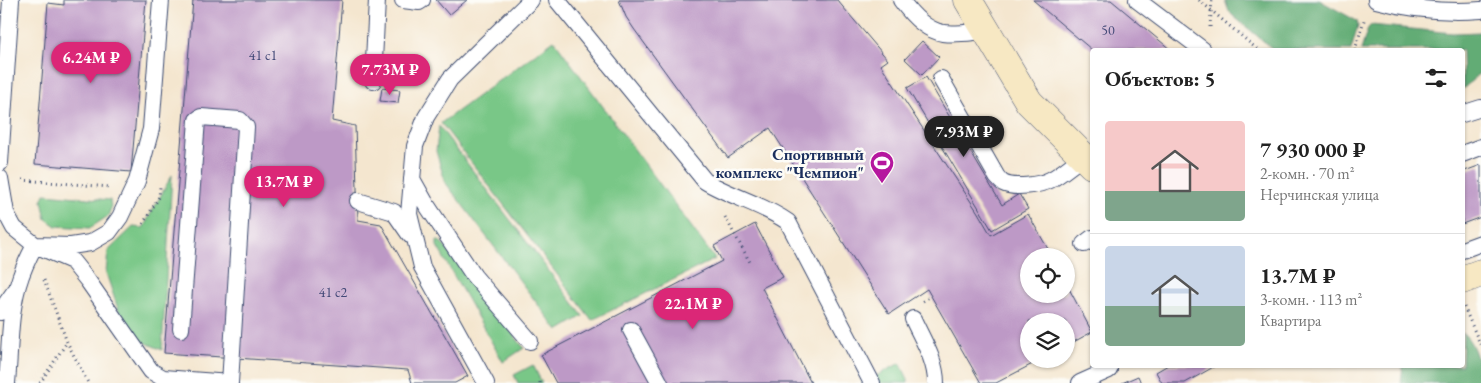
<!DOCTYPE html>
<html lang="ru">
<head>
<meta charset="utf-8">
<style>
	:root { --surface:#fff; --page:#f2f2f2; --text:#222; --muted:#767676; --line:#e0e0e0; --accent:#db2777 }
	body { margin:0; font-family:"EB Garamond",serif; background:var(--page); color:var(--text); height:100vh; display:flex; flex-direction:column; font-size:19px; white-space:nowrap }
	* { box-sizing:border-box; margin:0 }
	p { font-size:16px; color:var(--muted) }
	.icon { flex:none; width:28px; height:28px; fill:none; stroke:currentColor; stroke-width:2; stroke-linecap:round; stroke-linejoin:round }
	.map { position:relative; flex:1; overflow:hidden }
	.panel { position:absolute; left:1090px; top:48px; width:375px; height:320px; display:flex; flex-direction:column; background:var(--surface); border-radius:5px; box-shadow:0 1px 4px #0004 }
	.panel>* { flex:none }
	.tools { position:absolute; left:1020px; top:248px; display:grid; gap:10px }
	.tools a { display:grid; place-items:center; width:55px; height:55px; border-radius:50%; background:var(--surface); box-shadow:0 1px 4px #0004; font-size:25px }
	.price { position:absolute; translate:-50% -42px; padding:0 11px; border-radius:18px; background:var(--accent); color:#fff; font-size:16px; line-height:32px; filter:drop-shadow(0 1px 2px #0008) }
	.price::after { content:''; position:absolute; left:50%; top:30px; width:15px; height:11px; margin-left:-8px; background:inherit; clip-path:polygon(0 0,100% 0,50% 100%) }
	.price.current { background:#222; color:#fff }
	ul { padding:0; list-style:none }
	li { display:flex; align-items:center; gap:15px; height:125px; padding:0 15px }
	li+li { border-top:1px solid var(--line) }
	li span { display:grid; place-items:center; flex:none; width:140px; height:100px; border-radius:5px; color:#555 }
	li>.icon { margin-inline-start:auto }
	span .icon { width:60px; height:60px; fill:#fffc; stroke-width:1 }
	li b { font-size:21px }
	h2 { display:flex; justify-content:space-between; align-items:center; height:60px; padding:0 15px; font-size:21px }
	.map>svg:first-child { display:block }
	.green { fill:#79c787; stroke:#4a7b72 }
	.forest { fill:#62ac74; stroke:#3e6e69 }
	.building { fill:#bd99c6 }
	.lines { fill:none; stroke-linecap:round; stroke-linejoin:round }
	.lane-casing { stroke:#3c4a6f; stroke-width:18 }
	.secondary-casing { stroke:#3c4a6f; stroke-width:29 }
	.path { stroke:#3c4a6f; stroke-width:3; stroke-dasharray:1 4; stroke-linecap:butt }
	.lane { stroke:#fff; stroke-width:16 }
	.secondary { stroke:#f7e8c3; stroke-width:28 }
	.labels { text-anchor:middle; stroke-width:5; stroke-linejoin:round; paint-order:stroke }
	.number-label { font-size:14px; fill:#444a78 }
	.poi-label { font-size:16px; font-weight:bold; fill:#1b2f5e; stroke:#fdfcf7; text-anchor:end }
</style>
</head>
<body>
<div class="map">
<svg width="1481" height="383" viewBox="0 0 1481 383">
	<rect width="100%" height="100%" fill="#fdfcf7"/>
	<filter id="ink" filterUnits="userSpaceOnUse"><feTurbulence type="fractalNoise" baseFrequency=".02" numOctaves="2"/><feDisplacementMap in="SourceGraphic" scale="10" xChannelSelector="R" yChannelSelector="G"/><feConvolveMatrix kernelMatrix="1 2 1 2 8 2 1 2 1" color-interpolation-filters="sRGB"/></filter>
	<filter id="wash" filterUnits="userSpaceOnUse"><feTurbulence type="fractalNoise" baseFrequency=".0096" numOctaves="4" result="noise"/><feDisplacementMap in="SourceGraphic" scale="20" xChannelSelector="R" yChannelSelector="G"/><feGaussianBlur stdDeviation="1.12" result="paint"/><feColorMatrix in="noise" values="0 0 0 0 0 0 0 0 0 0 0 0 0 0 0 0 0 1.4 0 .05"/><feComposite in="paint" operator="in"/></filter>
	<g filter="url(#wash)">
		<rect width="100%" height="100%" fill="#f4e6cf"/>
		<path class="green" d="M554,40l161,219 -123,61 -151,-197z
			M439,126l144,190 -25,15 -113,-149 -9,-31z
			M172,175l-10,175 -20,-9 -22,-26 -14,-42 2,-22 25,-24 10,1z
			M45,194l65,6 1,8 -3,8 -18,12 -34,-2 -10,-7 -4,-18z
			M437,240l5,3 82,105 -21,14 -66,-116z
			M900,363l8,16v4h-29l-3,-7z
			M533,365l9,18h-24l-4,-8z"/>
		<path class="forest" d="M1225,0h94l38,21 1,5 -7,24h-77l-42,-35 -4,-6z
			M1371,25l82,8 28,-1v40l-18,17 -1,-39h-101l7,-22z
			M1463,333c12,10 18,35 18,50h-80l2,-18h59z"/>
		<g id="blocks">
			<path class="building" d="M64,0h82l-15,172 -96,-8 13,-161 16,2z
				M193,0h149l-10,121 23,5 3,94 23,4 87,152 -13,7h-43l-4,-13 -244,-17z
				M436,0h31l-18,15z
				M619,0h218l51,60 -7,5 96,146 14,24 37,-21 24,42h-23v38h37v-11l26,49 -26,14v-25h-37v38h13l-46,24h-15l-54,-94 -38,25 -119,-186 -42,30 -94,-129 -8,-12z
				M1033,0h78l60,50h-79z
				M922,41l17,16 -17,18 -17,-16z
				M926,77l76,128 17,-11 9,15 -36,21 -85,-142z
				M382,88l18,2 -2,13 -18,-2z
				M1481,165v52l-19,7v-52z
				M755,224l28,53 -21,11 49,95h-255l-15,-28 181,-94 -8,-15z
				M1168,365h49l-32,18h-23l-6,-11z
				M1138,376l3,7h-19z"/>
		</g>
	</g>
	<g filter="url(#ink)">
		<use href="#blocks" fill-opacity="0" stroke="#3c4a6f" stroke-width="1"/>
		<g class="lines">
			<defs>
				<path id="lane" d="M403,0l16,2 3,-2
					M557,0l148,181c26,16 58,23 83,41l84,161
					M901,0c10,14 24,30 42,33 13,2 29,-1 43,-2
					M1137,0l66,50
					M1376,0c34,9 69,13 105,10
					M941,79l56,98c2,2 4,5 6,6 11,6 37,2 47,-3 12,-6 22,-16 33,-23
					M373,81l4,-81
					M1462,114l19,-6
					M1462,154l19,-7
					M0,163l11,-163
					M0,178l6,35 8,15 21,17 36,1 19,-3 19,-11 11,-15 17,-36 14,-52 10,-129
					M412,179l14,25 48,72 56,65
					M358,201l36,11 16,23
					M1084,244l8,-6
					M1462,250l19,-7
					M0,312l15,-21
					M913,319c9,20 23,41 23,64
					M631,330l29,53
					M7,383c3,-32 2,-67 11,-98 4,-14 10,-27 17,-40l37,16 16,20 63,90 12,7 67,5 16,-256 -6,-7 -39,-3 -4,3 -16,209
					M486,383l-64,-116 -13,-53 6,-68 11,-29 24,-38 81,-79
					M1080,383l29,-13"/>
				<path id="secondary" d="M968,0l61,102 63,63
					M1462,280l19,-7"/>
			</defs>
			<use href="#lane" class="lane-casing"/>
			<use href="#secondary" class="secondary-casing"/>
			<path class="path" d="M1199,0l59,50
				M1210,27l2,-27
				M1355,50l10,-33
				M22,180l88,7
				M725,217l26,47
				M143,224l16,-27 1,-10
				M44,280l23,62 21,41
				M923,301l8,-5
				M1464,307l17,39
				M540,382v1
				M40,383l27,-41"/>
			<use href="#lane" class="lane"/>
			<use href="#secondary" class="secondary"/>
		</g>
	</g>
	<defs>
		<symbol id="stadium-pin" viewBox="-11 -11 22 30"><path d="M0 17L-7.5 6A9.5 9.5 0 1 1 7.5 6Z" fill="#b5179e" stroke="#fdfcf7"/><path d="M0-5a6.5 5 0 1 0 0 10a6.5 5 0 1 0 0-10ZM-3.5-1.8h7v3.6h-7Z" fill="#fff"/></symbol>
	</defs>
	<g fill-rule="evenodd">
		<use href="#stadium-pin" x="868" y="149" width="28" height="38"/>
	</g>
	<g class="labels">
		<g class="number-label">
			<text x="1108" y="35">50</text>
			<text x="263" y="60">41 с1</text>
			<text x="333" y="297">41 с2</text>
		</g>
		<g class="poi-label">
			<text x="864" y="160">Спортивный<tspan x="864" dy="18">комплекс "Чемпион"</tspan></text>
		</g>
	</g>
</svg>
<div class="tools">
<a><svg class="icon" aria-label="locate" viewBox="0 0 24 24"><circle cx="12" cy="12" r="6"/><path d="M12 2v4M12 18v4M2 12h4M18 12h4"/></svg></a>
<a><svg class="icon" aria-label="layers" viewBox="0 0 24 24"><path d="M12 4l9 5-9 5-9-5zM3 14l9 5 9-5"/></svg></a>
</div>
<b class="price" style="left:91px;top:84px">6.24M ₽</b>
<b class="price" style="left:390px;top:96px">7.73M ₽</b>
<b class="price current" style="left:964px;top:158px">7.93M ₽</b>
<b class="price" style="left:284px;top:208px">13.7M ₽</b>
<b class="price" style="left:693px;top:330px">22.1M ₽</b>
<section class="panel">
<h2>Объектов: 5<svg class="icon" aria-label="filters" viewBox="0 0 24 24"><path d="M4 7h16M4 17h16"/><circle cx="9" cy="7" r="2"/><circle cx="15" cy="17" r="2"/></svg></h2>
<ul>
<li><span style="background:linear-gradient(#f6c9c9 70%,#7fa58c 0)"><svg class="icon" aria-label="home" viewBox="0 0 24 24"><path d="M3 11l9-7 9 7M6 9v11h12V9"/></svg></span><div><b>7 930 000 ₽</b><p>2-комн. · 70 m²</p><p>Нерчинская улица</p></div></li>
<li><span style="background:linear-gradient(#c9d6e8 60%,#7fa58c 0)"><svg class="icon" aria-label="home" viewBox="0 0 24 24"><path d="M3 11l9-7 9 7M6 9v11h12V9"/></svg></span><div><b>13.7M ₽</b><p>3-комн. · 113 m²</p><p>Квартира</p></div></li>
</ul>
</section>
</div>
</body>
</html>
